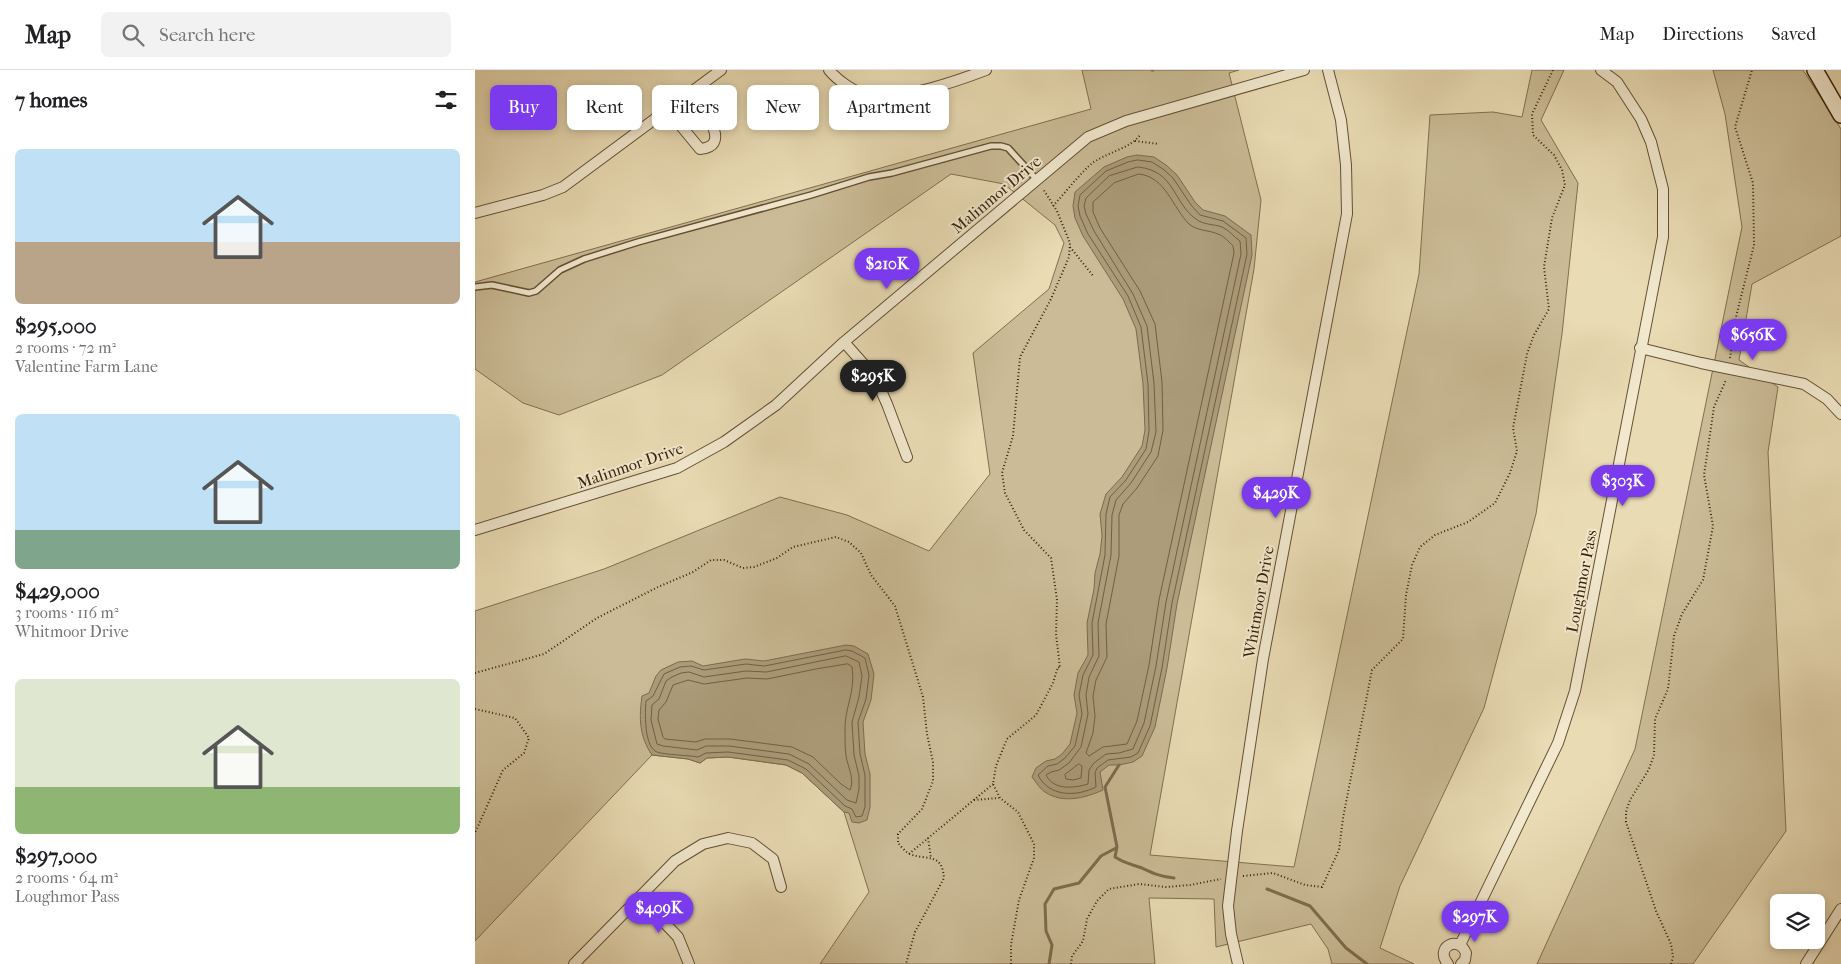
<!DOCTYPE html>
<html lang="en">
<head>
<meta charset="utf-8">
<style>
	:root { --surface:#fff; --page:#f2f2f2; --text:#202124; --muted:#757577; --line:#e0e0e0; --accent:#7c3aed }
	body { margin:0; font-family:"IM FELL French Canon",serif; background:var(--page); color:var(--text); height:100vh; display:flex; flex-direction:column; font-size:19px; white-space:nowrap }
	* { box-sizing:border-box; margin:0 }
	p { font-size:16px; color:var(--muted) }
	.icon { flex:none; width:28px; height:28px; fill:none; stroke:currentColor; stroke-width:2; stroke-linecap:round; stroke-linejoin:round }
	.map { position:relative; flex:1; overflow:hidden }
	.details { display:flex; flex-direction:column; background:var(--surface); width:475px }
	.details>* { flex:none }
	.banner { position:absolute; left:15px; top:15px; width:475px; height:45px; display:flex; gap:10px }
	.buttons { position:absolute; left:1295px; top:824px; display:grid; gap:10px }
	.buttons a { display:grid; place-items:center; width:55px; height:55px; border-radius:8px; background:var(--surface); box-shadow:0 2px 8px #0003; font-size:25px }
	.price { position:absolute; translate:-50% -42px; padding:0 11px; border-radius:18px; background:var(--accent); color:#fff; font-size:16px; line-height:32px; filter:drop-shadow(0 1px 2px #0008) }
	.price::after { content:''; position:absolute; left:50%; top:30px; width:15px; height:11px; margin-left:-8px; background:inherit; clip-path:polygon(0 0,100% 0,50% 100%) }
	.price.current { background:#222; color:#fff }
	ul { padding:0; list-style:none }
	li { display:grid; align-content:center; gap:10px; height:265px; padding:0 15px }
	li span { display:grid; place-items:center; height:155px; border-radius:8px; color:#555 }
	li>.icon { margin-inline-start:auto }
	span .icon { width:90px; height:90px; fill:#fffc; stroke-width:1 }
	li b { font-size:21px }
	h2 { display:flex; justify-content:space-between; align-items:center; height:60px; padding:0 15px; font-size:21px }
	.pill { padding:0 18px; border-radius:8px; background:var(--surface); box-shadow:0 2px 8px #0003; font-size:18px; line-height:45px }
	.pill.current { background:var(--accent); color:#fff }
	header { display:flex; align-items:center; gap:30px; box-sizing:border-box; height:70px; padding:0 25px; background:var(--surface); border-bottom:1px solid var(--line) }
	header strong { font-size:24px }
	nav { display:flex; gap:28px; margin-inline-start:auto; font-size:18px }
	.search { width:350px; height:45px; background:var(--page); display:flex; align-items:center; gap:12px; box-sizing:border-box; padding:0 18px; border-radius:8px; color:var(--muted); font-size:19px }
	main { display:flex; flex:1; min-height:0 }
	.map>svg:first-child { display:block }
	.green { fill:#cbbc97; stroke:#816f50 }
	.water { fill:#ac9c7a; stroke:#7d6b4d }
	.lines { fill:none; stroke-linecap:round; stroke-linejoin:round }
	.shore { stroke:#725f42; stroke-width:1 }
	.stream { stroke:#7d6b4d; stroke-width:3 }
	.service-casing { stroke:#645034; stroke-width:8 }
	.minor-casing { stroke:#645034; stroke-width:12 }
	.secondary-casing { stroke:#372209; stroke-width:18 }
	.path { stroke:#372209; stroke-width:2; stroke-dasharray:1 2.5; stroke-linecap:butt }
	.service { stroke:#f1e8ce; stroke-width:5 }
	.minor { stroke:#f1e8ce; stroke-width:10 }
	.secondary { stroke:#f1e8ce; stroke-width:15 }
	.labels { text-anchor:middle; stroke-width:4; stroke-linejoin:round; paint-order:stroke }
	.street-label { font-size:16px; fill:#372209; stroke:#f1e8ce }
</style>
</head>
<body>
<header>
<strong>Map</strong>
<div class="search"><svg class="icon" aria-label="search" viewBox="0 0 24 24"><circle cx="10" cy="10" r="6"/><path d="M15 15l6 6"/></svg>Search here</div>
<nav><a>Map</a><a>Directions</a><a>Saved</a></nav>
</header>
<main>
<section class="details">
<h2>7 homes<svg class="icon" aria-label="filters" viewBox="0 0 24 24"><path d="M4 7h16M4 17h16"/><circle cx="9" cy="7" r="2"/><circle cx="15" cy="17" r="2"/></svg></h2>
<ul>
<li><span style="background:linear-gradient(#bfe0f5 60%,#b9a48a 0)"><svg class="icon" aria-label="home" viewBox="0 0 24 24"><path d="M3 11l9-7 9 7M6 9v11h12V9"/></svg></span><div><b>$295,000</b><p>2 rooms · 72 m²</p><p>Valentine Farm Lane</p></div></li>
<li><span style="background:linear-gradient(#bfe0f5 75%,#7fa58c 0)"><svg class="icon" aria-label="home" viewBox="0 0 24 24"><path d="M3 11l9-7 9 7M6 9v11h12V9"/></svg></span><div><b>$429,000</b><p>3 rooms · 116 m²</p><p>Whitmoor Drive</p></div></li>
<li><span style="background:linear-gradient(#dfe7d0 70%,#8fb573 0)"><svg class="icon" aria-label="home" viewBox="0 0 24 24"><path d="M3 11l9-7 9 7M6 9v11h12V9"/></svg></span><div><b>$297,000</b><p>2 rooms · 64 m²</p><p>Loughmor Pass</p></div></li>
</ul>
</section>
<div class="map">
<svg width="1366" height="894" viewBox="0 0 1366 894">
	<rect width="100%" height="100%" fill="#e9dbb4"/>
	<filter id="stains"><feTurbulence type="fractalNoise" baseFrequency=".004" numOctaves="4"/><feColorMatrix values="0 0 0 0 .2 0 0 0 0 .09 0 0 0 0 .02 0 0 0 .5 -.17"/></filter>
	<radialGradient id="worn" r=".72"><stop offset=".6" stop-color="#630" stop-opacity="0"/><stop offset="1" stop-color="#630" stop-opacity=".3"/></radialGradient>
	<path class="green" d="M607,0h157l-10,3 32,127 -7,69 -104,586 144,12 125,-593 11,-159 63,-3 29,5 10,-47h32l-23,50 37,63 -16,151 -26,180 -52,194 -84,178 -20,62 34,16h-82l-4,-15 -17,-25 -95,23 -2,-48 -65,-1 6,66h-335l49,-72 -25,-80 -42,-39 -16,-8 -58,-8 -21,1 -7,5 -12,-4 -36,-4 -177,186v-330l129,-42 176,-72 67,18 82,36 61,-77 -17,-121 76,-64 15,-46 -9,-18 -51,-41 -53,-10 -289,201 -103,40 -36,-12 -48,-34v-87l616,-173z
		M1238,0h90l38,59v107l-89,48 -13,76 39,27 -10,65 18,379 -93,133h-156l98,-215 107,-522 -17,-113z"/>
	<path class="water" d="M662,85l17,2 12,8 11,10 18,27 8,8 22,6 26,19 1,20 -75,349 -10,64 -12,59 -13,29 -9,6 -14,3h-10l-9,7 3,18c-18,8 -40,14 -58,2 -5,-3 -9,-10 -13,-15l4,-9 10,-7 9,-2 7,-5 8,-10 7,-31 -3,-18 4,-22 10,-18 -1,-32 7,-34 1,-16 5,-19 2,-18 -2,-22 6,-20 16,-17 20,-31 3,-16 -2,-46 -7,-55 -13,-30 -40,-63 -8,-18 -2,-12 2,-14 29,-25 23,-10z
		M371,575l8,1 14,8 6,20 -3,26 -8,22 2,32 5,20v33l-3,13 -8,3 -7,-1 -3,-9 -5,-1 -42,-39 -16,-8 -58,-8 -21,1 -7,5 -12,-4 -36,-4c-13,-19 -13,-37 -10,-59l7,-3 7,-17 5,-6 17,-8 14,-1 11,5 42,-7 19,2z"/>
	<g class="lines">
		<path class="shore" d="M663,90l14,2 11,7 10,9 18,27 9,10 23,6 23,17 1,16 -75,349 -10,65 -12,58 -12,27 -7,4 -23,3 -11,8 -2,5 1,14c-20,10 -47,10 -58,-12l10,-9 9,-2 8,-6 10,-12 7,-32 -3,-19 4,-20 10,-20 -1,-32 13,-68 1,-41 4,-17 16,-17 20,-31 3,-18 -1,-47 -7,-57 -13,-31 -40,-62 -8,-18 -2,-10 2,-11 26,-24 22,-9z
			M663,97c38,4 34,35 58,52 7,6 18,5 26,8 7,3 12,10 18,14l1,13 -75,348 -10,64 -12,57 -11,26 -14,4 -13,1 -12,9 -5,7 -1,14c-13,4 -34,7 -42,-9l5,-3 8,-2 10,-7 12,-16 7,-33 -2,-19 3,-18 10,-21 -1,-33 13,-68 1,-40 4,-15 15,-17 20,-31 5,-20 -2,-49 -7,-57 -14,-32 -39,-63 -8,-17 -2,-8 2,-8 23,-22z
			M664,104c27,3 33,33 50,50 8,7 20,6 29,10 6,2 11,8 15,12l1,7 -75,347 -10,65 -12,56 -10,23 -24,3 -14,9 -3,-3 7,-20 2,-17 -2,-20 3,-16 11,-23 -1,-33 13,-68v-41l4,-11 14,-16 21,-32 5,-26 -1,-48 -7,-58 -15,-33 -40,-63 -7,-16v-10l21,-19z
			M371,580l6,1 13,7 4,17 -3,24 -8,23 2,32 5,21v32l-3,9 -6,1 -4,-8 -7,-3 -39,-37 -18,-9 -60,-8 -22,1 -8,4c-10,-2 -37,-2 -43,-6 -11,-8 -10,-39 -9,-50l7,-5 11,-22 16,-7 11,-1 13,4 42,-6 18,2z
			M371,586l13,6 3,14 -3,21 -7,25 2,33 5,21v13l-3,14 -9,-3 -38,-36 -20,-10 -60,-8h-23l-9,4 -34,-4 -6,-2 -6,-24 1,-15 7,-6 7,-18 6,-4 9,-4 8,-1 15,5 42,-6 20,1z
			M373,594l4,3c4,26 -8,40 -7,65 0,8 0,16 1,24 2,11 9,24 4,34l-9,-6 -28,-27 -21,-10 -62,-8h-25l-9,3 -31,-3 -2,-2 -5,-18 1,-9 7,-8 7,-17 15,-5 16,4 43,-6 20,1 49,-10z
			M604,694l3,2 -1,12 -8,2 -7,-1 -1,-4z"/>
		<path class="stream" d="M677,0h1
			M644,695l-14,22 12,60 -2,10c11,7 16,7 27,11 13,6 17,8 32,10
			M792,819l43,17 36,42 21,16
			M574,894l3,-19 -6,-14 -1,-27 9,-15 25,-6 22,-27 15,-8"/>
		<defs>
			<path id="service" d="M0,217l17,-2 37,8 7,-2 24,-21 24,-11 54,-17 173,-47 58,-18 23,-4 99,-27h10l7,2 29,32"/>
			<path id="minor" d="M354,0c8,10 25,22 38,25 30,7 90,-14 119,-25
				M192,39l33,40c35,-3 0,-43 -9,-57
				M0,143l68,-18 20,-8 158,-117
				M369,272l31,35 12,27 20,53
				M1165,278l61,15 103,21 23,15 14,15
				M0,460l202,-62 47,-26 52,-37 68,-63 244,-205 38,-16 178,-51
				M165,827l38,40 11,27
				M985,875l98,-202 17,-52 88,-454v-48l-12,-47 -10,-23 -24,-37 -16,-12
				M99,894l101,-103 28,-17 25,-6 24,5 21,16 8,28
				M763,894l-7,-30 -3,-28 9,-75 26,-172 84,-445 -1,-49 -5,-45 -13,-50
				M973,894c-14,-16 10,-30 18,-11l-1,7 -4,4
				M1331,894l35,-55"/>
			<path id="secondary" d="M1340,0l26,45"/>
		</defs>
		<use href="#service" class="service-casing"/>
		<use href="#minor" class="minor-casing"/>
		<use href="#secondary" class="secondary-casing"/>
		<path class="path" d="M660,71l24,3
			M578,136c12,-13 24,-29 37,-41 14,-12 40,-16 50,-30
			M595,177l24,30
			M1255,288l6,-41 18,-72 -1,-62 -18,-56 17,-57
			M0,603l69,-19 53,-36 61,-31 35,-15 18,-12h13l19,8 11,-1 23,-9 16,-11 43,-10 13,5 12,11 10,22 24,31 28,91 4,37 6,28v19l-11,28 -24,25v9c3,3 7,9 12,11 17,7 32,-2 34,24l-29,54 -9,32
			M0,639l40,9 14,20 -5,15 -21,17 -28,63
			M499,730l25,-2
			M453,768l3,20
			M434,784l84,-70
			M768,806l30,-3 32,12 17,2 17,-37 4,-32 29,-148 31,-31 3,-44 6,-30 8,-18 15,-12 33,-13 27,-19 15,-30 7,-22 -4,-23 14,-74 7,-19 15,-26 -5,-42 8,-49 13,-33 -3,-15 -8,-15 -21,-20 -1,-21 21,-44
			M536,894v-19l8,-45 15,-42v-14l-16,-32 -18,-14 -7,-14 3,-18 11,-27 29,-24 17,-32 5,-16 2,1 -4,-34 1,-34 -6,-42 -27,-28 -19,-37 -3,-20 11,-37 7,-79 31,-58 18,-42 1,-14 -13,-32 -14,-22
			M596,894l1,-8 11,-15 4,-22 10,-18 12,-12 30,-5 27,3 24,-2 31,-6
			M1196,894l2,-7 -2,-13 -15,-33 -30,-89v-10l4,-12 19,-31 5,-14 1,-36 13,-30 6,-53 8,-22 21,-34 10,-54 -9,-51 10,-68 12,-27"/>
		<use href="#service" class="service"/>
		<use href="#minor" class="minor"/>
		<use href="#secondary" class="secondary"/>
	</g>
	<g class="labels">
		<g class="street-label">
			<text transform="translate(521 124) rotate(-40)" y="6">Malinmor Drive</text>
			<text transform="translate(155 395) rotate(-19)" y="6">Malinmor Drive</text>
			<text transform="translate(1106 511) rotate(-79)" y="6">Loughmor Pass</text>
			<text transform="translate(783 532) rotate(-80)" y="6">Whitmoor Drive</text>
		</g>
	</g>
	<rect width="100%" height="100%" filter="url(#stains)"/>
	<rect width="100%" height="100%" fill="url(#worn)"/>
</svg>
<div class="buttons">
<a><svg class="icon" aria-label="layers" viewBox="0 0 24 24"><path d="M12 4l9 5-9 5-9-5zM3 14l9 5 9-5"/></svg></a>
</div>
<b class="price" style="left:412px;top:220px">$210K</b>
<b class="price" style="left:1278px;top:291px">$656K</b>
<b class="price current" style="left:398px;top:332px">$295K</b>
<b class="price" style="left:1148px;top:437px">$303K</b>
<b class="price" style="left:801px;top:449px">$429K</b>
<b class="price" style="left:184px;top:864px">$409K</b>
<b class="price" style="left:1000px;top:873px">$297K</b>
<div class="banner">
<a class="pill current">Buy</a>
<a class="pill">Rent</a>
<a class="pill">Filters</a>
<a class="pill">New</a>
<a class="pill">Apartment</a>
</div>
</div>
</main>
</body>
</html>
